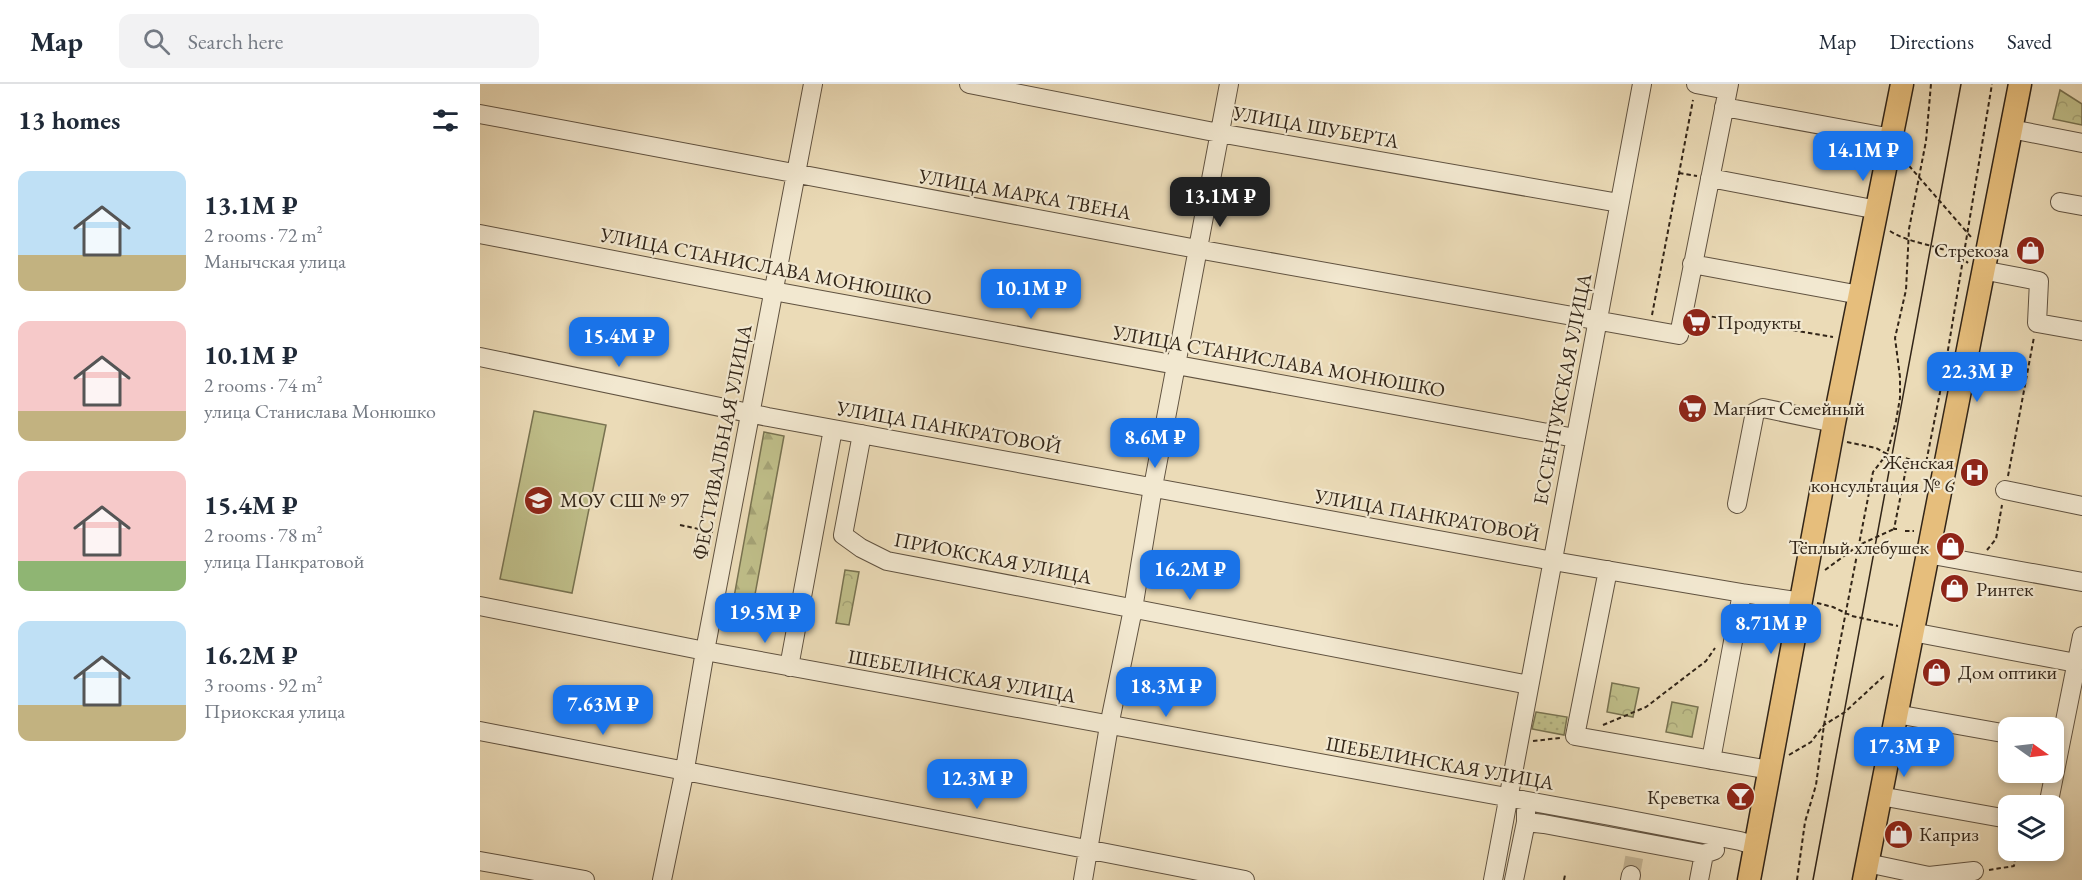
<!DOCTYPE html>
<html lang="en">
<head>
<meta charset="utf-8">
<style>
	:root { --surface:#fff; --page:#f2f2f3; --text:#1f2937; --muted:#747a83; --line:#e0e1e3; --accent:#1a73e8 }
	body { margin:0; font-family:"EB Garamond",serif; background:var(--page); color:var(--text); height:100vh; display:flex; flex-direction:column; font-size:22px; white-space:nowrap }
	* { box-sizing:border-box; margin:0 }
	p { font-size:20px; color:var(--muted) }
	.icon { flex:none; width:33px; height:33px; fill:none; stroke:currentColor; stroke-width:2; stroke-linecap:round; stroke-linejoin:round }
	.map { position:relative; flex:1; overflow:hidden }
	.drawer { display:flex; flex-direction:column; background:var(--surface); width:480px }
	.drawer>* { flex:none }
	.needle { width:39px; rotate:104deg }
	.tools { position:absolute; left:1518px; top:633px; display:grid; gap:12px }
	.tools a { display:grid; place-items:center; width:66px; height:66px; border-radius:12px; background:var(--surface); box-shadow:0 3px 9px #0003; font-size:30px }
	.price { position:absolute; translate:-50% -51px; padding:0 14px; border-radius:12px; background:var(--accent); color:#fff; font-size:20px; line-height:39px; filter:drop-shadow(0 2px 3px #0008) }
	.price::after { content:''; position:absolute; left:50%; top:36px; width:18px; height:14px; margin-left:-9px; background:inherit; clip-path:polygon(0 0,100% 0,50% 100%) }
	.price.on { background:#222; color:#fff }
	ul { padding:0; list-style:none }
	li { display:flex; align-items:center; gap:18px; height:150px; padding:0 18px }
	li span { display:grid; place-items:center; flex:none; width:168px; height:120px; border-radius:12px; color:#555 }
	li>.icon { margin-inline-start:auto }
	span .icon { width:72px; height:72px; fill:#fffc; stroke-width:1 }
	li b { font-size:26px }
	h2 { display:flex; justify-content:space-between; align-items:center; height:72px; padding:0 18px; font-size:26px }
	header { display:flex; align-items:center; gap:36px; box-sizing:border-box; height:84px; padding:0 30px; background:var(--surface); border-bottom:2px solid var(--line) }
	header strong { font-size:28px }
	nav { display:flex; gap:33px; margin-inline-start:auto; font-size:21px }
	.search { width:420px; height:54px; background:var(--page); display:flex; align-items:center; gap:15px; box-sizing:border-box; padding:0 21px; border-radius:12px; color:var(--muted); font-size:22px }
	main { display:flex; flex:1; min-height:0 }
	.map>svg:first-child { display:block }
	.grass { fill:url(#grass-dots); stroke:#787250; stroke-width:1.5 }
	.forest { fill:url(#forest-firs); stroke:#787250; stroke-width:1.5 }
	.park { fill:url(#park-crowns); stroke:#787250; stroke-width:1.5 }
	.pitch { fill:#bfbe89; stroke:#787250; stroke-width:1.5 }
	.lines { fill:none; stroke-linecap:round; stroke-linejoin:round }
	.minor-tunnel { stroke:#c6b797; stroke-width:18; stroke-dasharray:18 9; stroke-linecap:butt }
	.minor-casing { stroke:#605240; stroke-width:20 }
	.major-casing { stroke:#322518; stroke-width:25 }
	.path { stroke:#322518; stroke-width:2; stroke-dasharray:4.5 3; stroke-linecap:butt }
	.minor { stroke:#f2e8d0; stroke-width:18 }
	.major { stroke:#e6be7c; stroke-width:22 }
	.tram { stroke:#322518; stroke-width:1.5 }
	.labels { text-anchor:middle; stroke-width:4.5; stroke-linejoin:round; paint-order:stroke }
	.street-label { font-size:20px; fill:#322518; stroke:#f2e8d0 }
	.poi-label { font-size:20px; fill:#322518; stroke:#f2e8d0; text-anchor:start }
</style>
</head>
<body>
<header>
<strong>Map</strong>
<div class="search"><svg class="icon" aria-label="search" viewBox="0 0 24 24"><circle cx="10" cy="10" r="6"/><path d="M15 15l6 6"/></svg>Search here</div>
<nav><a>Map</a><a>Directions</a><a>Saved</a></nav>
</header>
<main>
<section class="drawer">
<h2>13 homes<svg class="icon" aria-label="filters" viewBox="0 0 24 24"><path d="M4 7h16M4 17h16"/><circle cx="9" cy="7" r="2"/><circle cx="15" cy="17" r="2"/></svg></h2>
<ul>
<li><span style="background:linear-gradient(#bfe0f5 70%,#c2b280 0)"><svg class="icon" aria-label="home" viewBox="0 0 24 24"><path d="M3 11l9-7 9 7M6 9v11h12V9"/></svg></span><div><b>13.1M ₽</b><p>2 rooms · 72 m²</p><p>Манычская улица</p></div></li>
<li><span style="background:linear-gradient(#f6c9c9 75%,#c2b280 0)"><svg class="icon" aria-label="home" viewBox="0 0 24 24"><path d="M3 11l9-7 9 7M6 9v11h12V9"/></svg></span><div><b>10.1M ₽</b><p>2 rooms · 74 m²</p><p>улица Станислава Монюшко</p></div></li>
<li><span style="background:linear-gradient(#f6c9c9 75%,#8fb573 0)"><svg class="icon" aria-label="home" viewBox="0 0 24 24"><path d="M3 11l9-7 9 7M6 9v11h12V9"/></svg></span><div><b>15.4M ₽</b><p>2 rooms · 78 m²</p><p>улица Панкратовой</p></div></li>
<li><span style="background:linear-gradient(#bfe0f5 70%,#c2b280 0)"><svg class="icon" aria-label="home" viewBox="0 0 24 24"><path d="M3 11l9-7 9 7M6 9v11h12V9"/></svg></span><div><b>16.2M ₽</b><p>3 rooms · 92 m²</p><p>Приокская улица</p></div></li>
</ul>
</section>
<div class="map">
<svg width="1602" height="796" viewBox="0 0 1602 796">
	<defs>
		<pattern id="grass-dots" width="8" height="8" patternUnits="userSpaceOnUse" patternTransform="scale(1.5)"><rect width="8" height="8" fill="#bfbe89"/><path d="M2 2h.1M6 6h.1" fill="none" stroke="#a5a376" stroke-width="1.8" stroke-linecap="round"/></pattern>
		<pattern id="forest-firs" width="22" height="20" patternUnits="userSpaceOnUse" patternTransform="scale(1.5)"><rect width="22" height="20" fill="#bfbe89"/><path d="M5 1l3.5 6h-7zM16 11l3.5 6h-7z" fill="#a5a376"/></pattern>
		<pattern id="park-crowns" width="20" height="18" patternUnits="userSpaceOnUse" patternTransform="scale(1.5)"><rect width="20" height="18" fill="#bfbe89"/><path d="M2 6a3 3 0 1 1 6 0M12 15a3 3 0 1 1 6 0" fill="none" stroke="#a5a376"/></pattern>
	</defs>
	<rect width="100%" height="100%" fill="#ebdbb7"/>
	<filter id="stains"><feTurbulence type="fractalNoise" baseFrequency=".00333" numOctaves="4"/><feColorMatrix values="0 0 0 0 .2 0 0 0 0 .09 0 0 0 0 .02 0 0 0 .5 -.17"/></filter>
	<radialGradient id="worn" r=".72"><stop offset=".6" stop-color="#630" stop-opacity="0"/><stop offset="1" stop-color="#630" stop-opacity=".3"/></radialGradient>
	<path class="grass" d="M1056,628l31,5 -3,18 -32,-6z"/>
	<path class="forest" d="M284,348l20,4 -32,175 -20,-3z"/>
	<path class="park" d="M1580,6l22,14v21l-29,-6z
		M365,486l14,2 -10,53 -13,-2z
		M1132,599l27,5 -6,29 -26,-5z
		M1192,618l26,5 -6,30 -26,-5z"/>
	<path class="pitch" d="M54,327l72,14 -34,168 -72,-14z"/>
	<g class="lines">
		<path class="minor-tunnel" d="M1151,791l4,-22"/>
		<defs>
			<path id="minor" d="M489,0l250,49 400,70
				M1216,0l31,6
				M1244,23l168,31
				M0,30l717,135 482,86 50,-251
				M1531,45l71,14
				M1230,94l168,32
				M1580,118l22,4
				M0,150l293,57 802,147
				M1212,180l168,31
				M1502,186l57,11 -2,42 45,8
				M0,273l288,60 785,144 189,32 60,9
				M382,350l-19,101 18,13 26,13 642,124
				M1525,406l77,16
				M1257,420l18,-92 8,-4 71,15
				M1447,470l155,28
				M1128,486l-33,166 195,34
				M0,522l225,45 905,165 130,25 16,5
				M1432,548l164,31
				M309,583l44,-238
				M1416,630l112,20
				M0,647l765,149
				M1231,676l31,-167
				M1400,712l128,23
				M1568,722l34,-170
				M1046,738l18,2 160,30
				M0,777l105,19
				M1387,779l62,13 -1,4
				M1449,792l45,-5
				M182,796l23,-111 20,-118 108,-567
				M603,796l26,-154 24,-117 20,-122 76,-403
				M1013,796l149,-796
				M1034,796l12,-58v-11
				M1150,796l1,-5
				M1219,796l5,-26 11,-4"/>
			<path id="major" d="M1269,796l85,-457 68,-339
				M1384,796l156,-796"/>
		</defs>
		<use href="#minor" class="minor-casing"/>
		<use href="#major" class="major-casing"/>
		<path class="path" d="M1424,76l67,77
			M1199,89l18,3
			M1410,147c23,15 57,13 78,32
			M1545,178l2,-9
			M1218,227l10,5 125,21
			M1172,231l41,-215
			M1367,358l29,6 11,6 9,-33 4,-23v-21l-5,-39 11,-48 3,-61 17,-88 5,-57
			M1528,392l26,-139
			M200,441l33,7
			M1417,445h-3l14,-70
			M1425,447h9
			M1507,466l9,-11 6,-34
			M1345,486l34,-25 35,-16
			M1337,519l16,4 19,9 46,10
			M1123,641l43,-18 60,-46 9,-13
			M1053,657l27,-3
			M1309,671l22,-13 13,-17 21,-13 40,-37
			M1509,786l25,-4 2,-16
			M1084,796l1,-5
			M1317,796l8,-58 11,-37 8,-60 49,-253 14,-18 39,9 20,-101 46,-278"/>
		<use href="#minor" class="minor"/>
		<use href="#major" class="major"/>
		<path class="tram" d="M1333,796l148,-796"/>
	</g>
	<defs>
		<symbol id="shop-disc" viewBox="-11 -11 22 22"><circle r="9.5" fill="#8f2418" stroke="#f2e8d0"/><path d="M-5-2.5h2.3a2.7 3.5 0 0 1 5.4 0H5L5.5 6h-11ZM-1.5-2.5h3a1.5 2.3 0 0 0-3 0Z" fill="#fff"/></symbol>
		<symbol id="supermarket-disc" viewBox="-11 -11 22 22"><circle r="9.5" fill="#8f2418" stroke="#f2e8d0"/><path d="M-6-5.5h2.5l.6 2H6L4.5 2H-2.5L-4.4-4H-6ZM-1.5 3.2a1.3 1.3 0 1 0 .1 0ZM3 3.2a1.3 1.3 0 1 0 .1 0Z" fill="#fff"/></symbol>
		<symbol id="hospital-disc" viewBox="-11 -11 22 22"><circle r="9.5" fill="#8f2418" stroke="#f2e8d0"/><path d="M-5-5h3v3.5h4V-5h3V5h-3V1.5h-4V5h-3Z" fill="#fff"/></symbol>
		<symbol id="school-disc" viewBox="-11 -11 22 22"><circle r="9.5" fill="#8f2418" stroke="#f2e8d0"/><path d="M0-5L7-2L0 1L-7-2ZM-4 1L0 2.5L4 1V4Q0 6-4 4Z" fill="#fff"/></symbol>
		<symbol id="bar-disc" viewBox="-11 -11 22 22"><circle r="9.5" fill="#8f2418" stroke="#f2e8d0"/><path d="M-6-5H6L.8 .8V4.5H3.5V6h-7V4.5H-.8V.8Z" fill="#fff"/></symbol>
	</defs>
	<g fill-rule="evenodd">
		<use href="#shop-disc" x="1534" y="150" width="33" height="33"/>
		<use href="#supermarket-disc" x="1200" y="222" width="33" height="33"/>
		<use href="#supermarket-disc" x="1196" y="308" width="33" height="33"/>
		<use href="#hospital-disc" x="1478" y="372" width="33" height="33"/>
		<use href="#school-disc" x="42" y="400" width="33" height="33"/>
		<use href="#shop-disc" x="1454" y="446" width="33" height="33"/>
		<use href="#shop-disc" x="1458" y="488" width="33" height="33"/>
		<use href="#shop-disc" x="1440" y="572" width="33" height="33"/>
		<use href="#bar-disc" x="1244" y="696" width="33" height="33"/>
		<use href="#shop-disc" x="1402" y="734" width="33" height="33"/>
	</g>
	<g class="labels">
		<g class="street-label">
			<text transform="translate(836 43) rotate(10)" y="7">УЛИЦА ШУБЕРТА</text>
			<text transform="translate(545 110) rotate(10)" y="7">УЛИЦА МАРКА ТВЕНА</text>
			<text transform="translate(286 182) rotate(11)" y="7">УЛИЦА СТАНИСЛАВА МОНЮШКО</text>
			<text transform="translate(799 277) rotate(10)" y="7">УЛИЦА СТАНИСЛАВА МОНЮШКО</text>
			<text transform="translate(1082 305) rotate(-79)" y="7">ЕССЕНТУКСКАЯ УЛИЦА</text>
			<text transform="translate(469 343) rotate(10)" y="7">УЛИЦА ПАНКРАТОВОЙ</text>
			<text transform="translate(242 358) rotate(-79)" y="7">ФЕСТИВАЛЬНАЯ УЛИЦА</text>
			<text transform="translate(947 431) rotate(10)" y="7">УЛИЦА ПАНКРАТОВОЙ</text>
			<text transform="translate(513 474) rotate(11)" y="7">ПРИОКСКАЯ УЛИЦА</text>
			<text transform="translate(482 592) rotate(10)" y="7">ШЕБЕЛИНСКАЯ УЛИЦА</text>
			<text transform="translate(960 679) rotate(10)" y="7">ШЕБЕЛИНСКАЯ УЛИЦА</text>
		</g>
		<g class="poi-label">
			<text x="1529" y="173" text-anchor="end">Стрекоза</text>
			<text x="1237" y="245">Продукты</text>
			<text x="1233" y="331">Магнит Семейный</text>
			<text x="1474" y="385" text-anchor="end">Женская<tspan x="1474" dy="23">консультация № 6</tspan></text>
			<text x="80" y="423">МОУ СШ № 97</text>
			<text x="1449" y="470" text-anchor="end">Тёплый хлебушек</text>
			<text x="1496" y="512">Ринтек</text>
			<text x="1478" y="595">Дом оптики</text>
			<text x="1240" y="720" text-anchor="end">Креветка</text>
			<text x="1439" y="757">Каприз</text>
		</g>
	</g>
	<rect width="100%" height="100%" filter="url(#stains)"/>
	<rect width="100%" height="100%" fill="url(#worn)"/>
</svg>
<div class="tools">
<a><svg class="needle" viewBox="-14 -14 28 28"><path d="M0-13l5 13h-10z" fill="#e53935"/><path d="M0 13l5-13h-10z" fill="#747a83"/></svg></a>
<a><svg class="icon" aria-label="layers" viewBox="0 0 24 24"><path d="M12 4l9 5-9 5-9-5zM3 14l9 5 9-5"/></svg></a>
</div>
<b class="price" style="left:1383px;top:98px">14.1M ₽</b>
<b class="price on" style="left:740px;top:144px">13.1M ₽</b>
<b class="price" style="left:551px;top:236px">10.1M ₽</b>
<b class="price" style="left:139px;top:284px">15.4M ₽</b>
<b class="price" style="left:1497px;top:319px">22.3M ₽</b>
<b class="price" style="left:675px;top:385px">8.6M ₽</b>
<b class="price" style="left:710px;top:517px">16.2M ₽</b>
<b class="price" style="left:285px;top:560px">19.5M ₽</b>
<b class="price" style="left:1291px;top:571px">8.71M ₽</b>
<b class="price" style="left:686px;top:634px">18.3M ₽</b>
<b class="price" style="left:123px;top:652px">7.63M ₽</b>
<b class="price" style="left:1424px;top:694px">17.3M ₽</b>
<b class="price" style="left:497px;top:726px">12.3M ₽</b>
</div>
</main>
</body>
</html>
